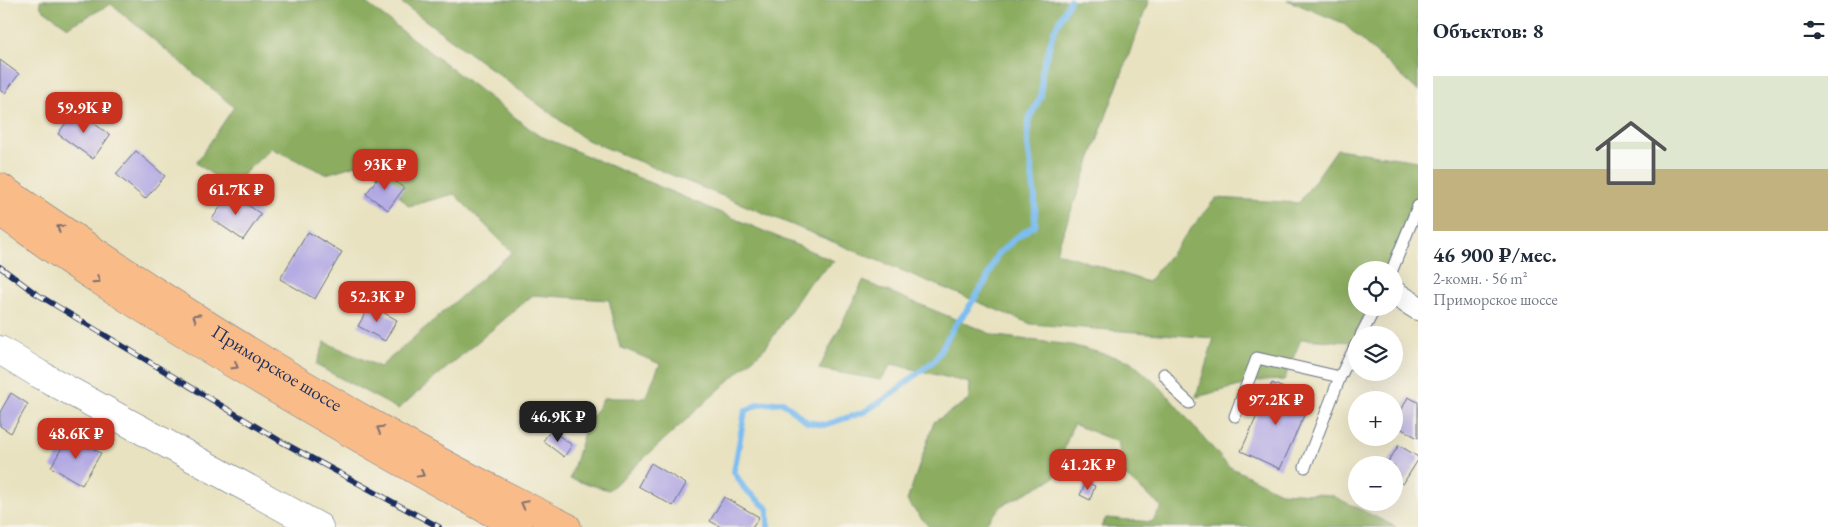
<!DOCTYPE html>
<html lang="ru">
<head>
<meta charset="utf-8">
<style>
	:root { --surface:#fff; --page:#f2f2f3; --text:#1f2937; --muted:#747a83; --line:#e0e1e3; --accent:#c8321e }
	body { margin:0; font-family:"EB Garamond",serif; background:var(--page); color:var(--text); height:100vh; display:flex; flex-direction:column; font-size:19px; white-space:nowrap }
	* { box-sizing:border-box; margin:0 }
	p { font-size:16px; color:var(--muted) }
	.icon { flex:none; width:28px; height:28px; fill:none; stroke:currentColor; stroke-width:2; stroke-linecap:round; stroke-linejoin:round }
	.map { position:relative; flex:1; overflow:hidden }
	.panel { display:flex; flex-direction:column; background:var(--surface); width:425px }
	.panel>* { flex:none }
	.buttons { position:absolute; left:1348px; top:261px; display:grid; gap:10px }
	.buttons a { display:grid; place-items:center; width:55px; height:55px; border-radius:50%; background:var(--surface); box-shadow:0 5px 20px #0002; font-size:25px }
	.price { position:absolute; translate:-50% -42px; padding:0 11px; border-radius:10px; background:var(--accent); color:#fff; font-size:16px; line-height:32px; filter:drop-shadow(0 1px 2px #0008) }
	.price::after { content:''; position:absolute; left:50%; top:30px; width:15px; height:11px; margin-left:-8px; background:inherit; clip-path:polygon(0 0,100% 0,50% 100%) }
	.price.selected { background:#222; color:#fff }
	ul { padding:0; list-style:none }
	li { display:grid; align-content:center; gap:10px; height:265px; padding:0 15px }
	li+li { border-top:1px solid var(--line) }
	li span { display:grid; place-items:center; height:155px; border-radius:0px; color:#555 }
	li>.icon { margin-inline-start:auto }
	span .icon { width:90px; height:90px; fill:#fffc; stroke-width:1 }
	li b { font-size:21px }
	h2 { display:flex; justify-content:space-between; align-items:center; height:60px; padding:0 15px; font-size:21px }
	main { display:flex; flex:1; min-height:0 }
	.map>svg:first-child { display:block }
	.forest { fill:#8cad61; stroke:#546e60 }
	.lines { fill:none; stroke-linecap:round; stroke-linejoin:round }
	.stream { stroke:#7dbdf1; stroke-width:6 }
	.building { fill:#aea4e3 }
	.service-casing { stroke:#636e80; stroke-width:13 }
	.minor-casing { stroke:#636e80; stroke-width:26 }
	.tertiary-casing { stroke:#636e80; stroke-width:29 }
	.trunk-casing { stroke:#636e80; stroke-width:29 }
	.service { stroke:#fff; stroke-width:11 }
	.minor { stroke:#fff; stroke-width:24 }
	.tertiary { stroke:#fff; stroke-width:28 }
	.trunk { stroke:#f9bc89; stroke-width:28 }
	.rail-casing { stroke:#1b2f5e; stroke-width:5.5 }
	.rail { stroke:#f7f3e8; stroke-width:4; stroke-dasharray:11; stroke-linecap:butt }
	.oneway { stroke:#7f6e71 }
	.labels { text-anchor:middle; stroke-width:4; stroke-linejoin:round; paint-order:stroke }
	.street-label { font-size:19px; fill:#1b2f5e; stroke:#f7f3e8 }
</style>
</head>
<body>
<main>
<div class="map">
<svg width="1418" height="527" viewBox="0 0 1418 527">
	<rect width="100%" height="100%" fill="#f7f3e8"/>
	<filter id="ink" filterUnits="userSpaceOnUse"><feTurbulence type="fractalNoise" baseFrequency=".02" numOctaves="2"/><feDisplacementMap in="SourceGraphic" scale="10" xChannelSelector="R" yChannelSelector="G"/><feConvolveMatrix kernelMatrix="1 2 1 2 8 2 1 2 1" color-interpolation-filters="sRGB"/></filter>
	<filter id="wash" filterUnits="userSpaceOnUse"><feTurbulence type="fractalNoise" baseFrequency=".0096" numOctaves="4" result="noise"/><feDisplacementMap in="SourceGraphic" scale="20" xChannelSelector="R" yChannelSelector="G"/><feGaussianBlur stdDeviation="1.12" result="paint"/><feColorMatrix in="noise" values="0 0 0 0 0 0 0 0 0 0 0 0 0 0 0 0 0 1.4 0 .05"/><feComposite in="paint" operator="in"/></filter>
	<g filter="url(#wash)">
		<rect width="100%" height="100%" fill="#e8e2c0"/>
		<path class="forest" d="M40,0h322l176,135 296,126 -25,22 -43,64 -157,143 -39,-11 16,-53 18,-28h41l15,-34 -40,-17 -11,-47 -76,-5 -135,114 -82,-44 9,-23 55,25 132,-115 -58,-58 -45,12 -43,-44 -40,12 -55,-26 -41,39 -34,-24 38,-56 -123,-103 -43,23 -27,-19z
			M398,0h751l-93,252 92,30 68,-84 83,5 38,-54 81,12v40l-32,69h-30v38h12l-16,34 -51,-3 -17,41 -24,1 -64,16 18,-59 -183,-14 -446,-185z
			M1287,0h131v91l-75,-68z
			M863,281l133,55 75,9 59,16 31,27 67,78 52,26 51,3 65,32h-295l5,-9 46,4 10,-15 -38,-32 -6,-33 -45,-18 -19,54 -51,27 -21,22h-53l-22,-26 27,-79 35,-22 1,-17 -78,-19 -11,16 -62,-11z"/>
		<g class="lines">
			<path class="stream" d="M768,527v-18l-24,-21 -10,-16 11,-61 14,-7 24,-2 24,20 18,3 39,-13 25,-16 46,-36 19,-33 13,-17 19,-29 11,-26 20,-18 18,-12v-27l-7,-54v-23l13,-25 1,-25 12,-40 16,-31"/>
		</g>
		<g id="blocks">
			<path class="building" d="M0,60l19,14 -14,19 -5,-3z
				M75,110l35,25 -17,24 -35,-25z
				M136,151l29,25 -20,23 -29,-25z
				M382,172l22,16 -16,22 -22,-16z
				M230,193l31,21 -18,26 -31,-21z
				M308,232l34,20 -27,47 -35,-20z
				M370,305l27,15 -12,21 -27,-15z
				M1272,383l39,17 -31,69 -39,-18z
				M11,393l17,11 -17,29 -11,-7v-14z
				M1408,397l10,5v36l-24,-13z
				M551,430l21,15 -8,12 -21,-16z
				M69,435l32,18 -19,32 -31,-18z
				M1399,445l19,12v3l-15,24 -9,-5v-14h-8z
				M651,463l35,21 -13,22 -35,-20z
				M1086,482l9,4 -5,14 -10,-5z
				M724,497l35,20 -6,10h-32l-11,-6z"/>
		</g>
	</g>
	<g filter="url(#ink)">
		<use href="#blocks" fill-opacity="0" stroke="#636e80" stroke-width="1"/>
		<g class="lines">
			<defs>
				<path id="service" d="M1392,270l26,-64
					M1361,335l14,-27
					M1164,374l13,18 12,11
					M1235,416l22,-58 83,19
					M1305,467l35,-90 16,-32"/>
				<path id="minor" d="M1394,293l24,15"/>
				<path id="tertiary" d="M0,350l39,24 280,153"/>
				<g id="trunk">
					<path id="s1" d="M0,187c125,86 251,169 383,243 60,35 122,65 184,97"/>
					<path d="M0,212c33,23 66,48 100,69 136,88 276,168 418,246"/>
				</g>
			</defs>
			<use href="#service" class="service-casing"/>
			<use href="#minor" class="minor-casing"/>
			<use href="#tertiary" class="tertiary-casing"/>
			<use href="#trunk" class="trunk-casing"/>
			<use href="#service" class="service"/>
			<use href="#minor" class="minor"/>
			<use href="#tertiary" class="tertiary"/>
			<use href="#trunk" class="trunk"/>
			<defs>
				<path id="rail" d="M0,267l35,26 247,149 157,85"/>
			</defs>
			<use href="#rail" class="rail-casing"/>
			<use href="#rail" class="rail"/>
		</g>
		<defs><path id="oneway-chevron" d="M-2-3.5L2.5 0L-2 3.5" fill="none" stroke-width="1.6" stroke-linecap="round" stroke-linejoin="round" transform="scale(1.25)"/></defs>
		<g class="oneway">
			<use href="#oneway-chevron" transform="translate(60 228) rotate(-146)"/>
			<use href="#oneway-chevron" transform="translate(97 280) rotate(34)"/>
			<use href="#oneway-chevron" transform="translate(196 317) rotate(-148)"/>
			<use href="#oneway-chevron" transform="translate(235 366) rotate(31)"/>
			<use href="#oneway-chevron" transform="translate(380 429) rotate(-150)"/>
			<use href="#oneway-chevron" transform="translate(421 474) rotate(29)"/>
			<use href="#oneway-chevron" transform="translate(524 504) rotate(-152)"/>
		</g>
	</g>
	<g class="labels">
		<g class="street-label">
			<text dy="7" stroke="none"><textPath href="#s1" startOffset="331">Приморское шоссе</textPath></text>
		</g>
	</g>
</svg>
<div class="buttons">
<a><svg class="icon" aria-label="locate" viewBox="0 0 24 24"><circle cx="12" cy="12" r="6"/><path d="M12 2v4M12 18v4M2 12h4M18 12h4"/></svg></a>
<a><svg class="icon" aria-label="layers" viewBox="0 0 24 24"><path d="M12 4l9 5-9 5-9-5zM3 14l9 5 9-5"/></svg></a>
<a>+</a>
<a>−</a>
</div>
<b class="price" style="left:84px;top:134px">59.9K ₽</b>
<b class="price" style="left:385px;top:191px">93K ₽</b>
<b class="price" style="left:236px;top:216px">61.7K ₽</b>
<b class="price" style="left:377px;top:323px">52.3K ₽</b>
<b class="price" style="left:1276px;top:426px">97.2K ₽</b>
<b class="price selected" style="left:558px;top:443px">46.9K ₽</b>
<b class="price" style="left:76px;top:460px">48.6K ₽</b>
<b class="price" style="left:1088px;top:491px">41.2K ₽</b>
</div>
<section class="panel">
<h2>Объектов: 8<svg class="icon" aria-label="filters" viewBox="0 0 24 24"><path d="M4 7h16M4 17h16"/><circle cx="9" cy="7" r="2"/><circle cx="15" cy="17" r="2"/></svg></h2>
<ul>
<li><span style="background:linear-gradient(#dfe7d0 60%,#c2b280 0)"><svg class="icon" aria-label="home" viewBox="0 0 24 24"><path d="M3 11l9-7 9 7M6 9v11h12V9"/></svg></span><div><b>46 900 ₽/мес.</b><p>2-комн. · 56 m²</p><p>Приморское шоссе</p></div></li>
</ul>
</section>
</main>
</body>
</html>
